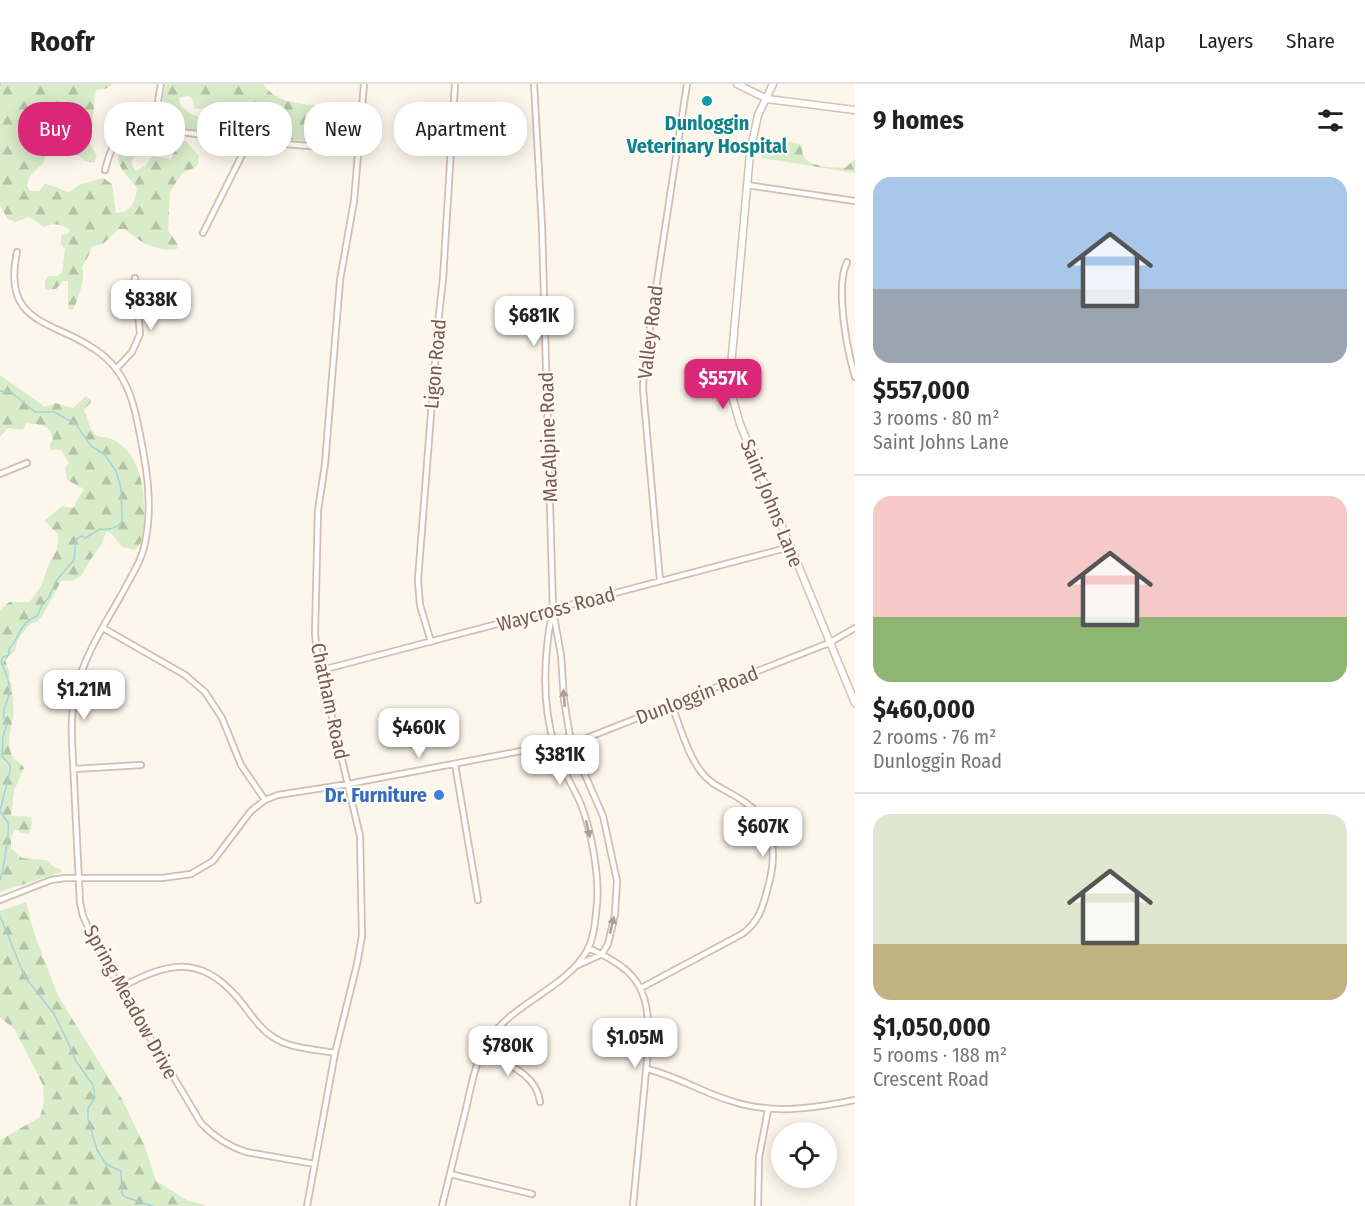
<!DOCTYPE html>
<html lang="en">
<head>
<meta charset="utf-8">
<style>
	:root { --surface:#fff; --page:#f6f6f6; --text:#222; --muted:#767676; --line:#e0e0e0; --accent:#db2777 }
	body { margin:0; font-family:"Fira Sans Condensed",sans-serif; background:var(--page); color:var(--text); height:100vh; display:flex; flex-direction:column; font-size:22px; white-space:nowrap }
	* { box-sizing:border-box; margin:0 }
	p { font-size:20px; color:var(--muted) }
	.icon { flex:none; width:33px; height:33px; fill:none; stroke:currentColor; stroke-width:2; stroke-linecap:round; stroke-linejoin:round }
	.map { position:relative; flex:1; overflow:hidden }
	.details { display:flex; flex-direction:column; background:var(--surface); width:510px }
	.details>* { flex:none }
	.guide { position:absolute; left:18px; top:18px; width:570px; height:54px; display:flex; gap:12px }
	.tools { position:absolute; left:771px; top:1038px; display:grid; gap:12px }
	.tools a { display:grid; place-items:center; width:66px; height:66px; border-radius:50%; background:var(--surface); box-shadow:0 3px 15px #0003; font-size:30px }
	.price { position:absolute; translate:-50% -51px; padding:0 14px; border-radius:12px; background:#fff; color:#222; font-size:20px; line-height:39px; filter:drop-shadow(0 2px 3px #0008) }
	.price::after { content:''; position:absolute; left:50%; top:36px; width:18px; height:14px; margin-left:-9px; background:inherit; clip-path:polygon(0 0,100% 0,50% 100%) }
	.price.on { background:var(--accent); color:#fff }
	ul { padding:0; list-style:none }
	li { display:grid; align-content:center; gap:12px; height:318px; padding:0 18px }
	li+li { border-top:2px solid var(--line) }
	li span { display:grid; place-items:center; height:186px; border-radius:18px; color:#555 }
	li>.icon { margin-inline-start:auto }
	span .icon { width:108px; height:108px; fill:#fffc; stroke-width:1 }
	li b { font-size:26px }
	h2 { display:flex; justify-content:space-between; align-items:center; height:72px; padding:0 18px; font-size:26px }
	.pill { padding:0 21px; border-radius:24px; background:var(--surface); box-shadow:0 3px 15px #0003; font-size:21px; line-height:54px }
	.pill.on { background:var(--accent); color:#fff }
	header { display:flex; align-items:center; gap:36px; box-sizing:border-box; height:84px; padding:0 30px; background:var(--surface); border-bottom:2px solid var(--line) }
	header strong { font-size:28px }
	nav { display:flex; gap:33px; margin-inline-start:auto; font-size:21px }
	main { display:flex; flex:1; min-height:0 }
	.map>svg:first-child { display:block }
	.forest { fill:url(#forest-firs) }
	.cemetery { fill:url(#cemetery-stones) }
	.lines { fill:none; stroke-linecap:round; stroke-linejoin:round }
	.stream { stroke:#a5d3da; stroke-width:1.5 }
	.street-casing { stroke:#d1beb0; stroke-width:8 }
	.secondary-casing { stroke:#d6c0b0; stroke-width:9 }
	.street { stroke:#fff; stroke-width:4.5 }
	.secondary { stroke:#fff; stroke-width:6 }
	.oneway { fill:#af9d94 }
	.culture-dot { fill:#0f9aa8; stroke:#fffaf3; stroke-width:2 }
	.shop-dot { fill:#3f7fe0; stroke:#fffaf3; stroke-width:2 }
	.labels { text-anchor:middle; stroke-width:4.5; stroke-linejoin:round; paint-order:stroke }
	.culture-label { font-size:20px; font-weight:bold; fill:#0d838f; stroke:#fffaf3 }
	.street-label { font-size:20px; fill:#7a5c4d; stroke:#fffaf3 }
	.shop-label { font-size:20px; font-weight:bold; fill:#366cbe; stroke:#fffaf3; text-anchor:end }
</style>
</head>
<body>
<header>
<strong>Roofr</strong>
<nav><a>Map</a><a>Layers</a><a>Share</a></nav>
</header>
<main>
<div class="map">
<svg width="855" height="1122" viewBox="0 0 855 1122">
	<defs>
		<pattern id="forest-firs" width="22" height="20" patternUnits="userSpaceOnUse" patternTransform="scale(1.5)"><rect width="22" height="20" fill="#d8ecc9"/><path d="M5 1l3.5 6h-7zM16 11l3.5 6h-7z" fill="#b4c2a5"/></pattern>
		<pattern id="cemetery-stones" width="16" height="16" patternUnits="userSpaceOnUse" patternTransform="scale(1.5)"><rect width="16" height="16" fill="#d8ecc9"/><path d="M2 7V4a2 2 0 0 1 4 0v3zM10 15v-3a2 2 0 0 1 4 0v3z" fill="#b4c2a5"/></pattern>
	</defs>
	<rect width="100%" height="100%" fill="#fdf6ec"/>
	<path class="forest" d="M0,0h113l-8,5 -9,1 -6,53 7,13 -3,7 -9,-2 -7,-6 -14,1 -11,-7h-5l-5,14 -13,13 -3,10 3,5h9l6,-7c10,1 16,7 25,8l9,-7 24,-7 9,6 4,29c15,0 19,-11 21,-25 -12,-15 -26,-25 -15,-45 4,-7 8,-10 15,-10 9,12 2,18 -5,27v6l4,5 9,-5 8,-10 18,3 8,-18h7l13,15 -1,8 -4,4 -12,5 -12,19 -2,38 10,15 -1,4c-20,3 -37,-6 -52,-20h-6l-15,14 -13,4 -3,10 -6,10c4,12 -4,31 -9,43l-4,-1 -1,-3v-25h-5l-7,8 -11,1v-8l3,-6h10l4,-4 3,-23 -4,-5v-9l7,-2 2,-3c-7,-6 -17,-8 -26,-3 -7,-3 -12,-13 -21,-8 -3,1 -5,3 -8,3l-8,-4 -7,-13z
		M166,0h97c12,19 40,21 61,21l3,4 -16,20 2,10 -7,2 -50,-4 -9,-5 -1,-5c12,-6 23,1 34,-9l-4,-3 -29,-1 -17,9 -12,-1 -2,-10 -10,-4 -11,1 -3,-10 -3,-3 -10,2c0,19 38,23 51,29v4l-3,3 -31,-3 -25,-7c-8,-14 -10,-24 -5,-40z
		M783,57h5l14,4c0,3 0,7 1,10 5,13 31,12 42,13l10,-9v14l-93,-15 -2,-5 3,-7 14,-1z
		M0,291l45,32 10,-4 18,5 13,-12 6,5 -8,9c3,7 5,16 9,22 4,7 14,4 21,8 28,15 31,52 30,80 0,11 0,24 -10,30l-12,-3 -12,-15h-4l-5,13 -11,15 -8,15 -8,5 -13,1 -18,34 -5,6 -8,3 -12,15 -3,12 -10,9 5,14 -1,6 3,4c-1,10 3,23 1,33 -2,10 -5,23 -3,33 2,10 10,11 14,18l-10,23 -3,24c6,3 12,0 20,2l1,7 -3,10 -7,-1 -7,-4 -4,8v11l11,10 25,2 7,7 6,2 2,3 -62,20v-282l9,-8h20c15,-16 13,-22 21,-40 6,-10 9,-15 8,-28l-14,-13 18,-15 11,2 11,-19 -17,-9 -2,-12 4,-5 -8,-13h-10l-1,-6 3,-6c-3,-13 -14,-14 -27,-15l-3,7 -15,-2 -8,9z
		M26,818l8,31 24,63 64,103 23,48 11,34 31,19 19,6h-206v-66l40,-23 4,-14 -1,-18 -28,-55 -15,-13v-106z"/>
	<path class="cemetery" d="M753,282l7,15 -16,5 -4,-16z"/>
	<g class="lines">
		<path class="stream" d="M0,1l1,-1
			M0,307l11,1 24,20h19l22,12 15,22 13,8 12,17 5,17 1,30v4c-6,7 -14,8 -22,7l-15,9 -3,-2 -6,3 -2,21 -18,21 -7,16 -7,8 -5,11c-19,8 -17,22 -28,33v6l-6,2 -2,5c4,9 10,22 8,32 -3,14 -9,16 -2,30l-4,12 -1,20 8,9v6l-10,40c2,4 6,8 8,12 2,6 -5,50 -8,57
			M0,832l25,61 29,37 11,22 11,25 17,24 2,13 -7,10v11l9,31 9,14 15,7 1,23 3,3 27,9"/>
		<defs>
			<path id="street" d="M161,0c-4,19 -8,39 13,47l75,10 110,9
				M534,0l8,142 11,385 8,44 3,45 7,43 32,73 14,65 -2,33 -7,30 -6,10 -26,12
				M105,86c7,-31 22,-49 52,-60
				M747,101l108,16
				M203,149l46,-92
				M17,168c-17,78 44,67 88,105 19,17 27,39 32,63 9,42 18,89 6,131 -4,14 -13,27 -20,41 -18,32 -40,65 -48,102 -6,28 -2,59 -1,87 2,41 4,82 6,122l3,13 16,36 102,171c13,14 27,23 45,29l69,12
				M847,178c-12,25 0,88 8,115
				M116,285l16,-17 8,-18 -5,-56
				M0,390l27,-11
				M660,497l-17,-192 1,-22 43,-283
				M103,544l82,47 20,17 17,26 19,47 24,35
				M431,558l-11,-37 -2,-25 20,-256 5,-46 12,-194
				M322,586l468,-123
				M455,680l23,136
				M74,685l67,-4
				M0,816l51,-20 14,-2h97l29,-4 22,-13 38,-50 14,-11 13,-5 70,-11 236,-45 245,-96 26,-15
				M588,864c55,24 62,45 60,102l-15,156
				M121,903c45,-23 77,-34 115,9 12,13 21,31 37,41 17,12 42,12 62,16
				M641,904l101,-54c17,-12 21,-27 26,-47 10,-35 6,-68 -28,-88 -13,-9 -28,-13 -38,-26 -15,-19 -21,-45 -30,-67
				M483,967c22,12 54,23 57,51
				M647,985c29,7 53,22 81,31 43,15 83,9 127,0
				M450,1090l82,20
				M307,1122l28,-153 22,-89 5,-28 -2,-100 -42,-178 -3,-24 3,-124 7,-46 15,-184 14,-79 10,-117
				M442,1122c8,-31 15,-62 23,-93 6,-25 10,-55 26,-76 25,-36 76,-49 97,-88 5,-10 7,-24 8,-36 5,-31 -4,-82 -16,-111 -9,-19 -21,-38 -26,-58 -12,-41 -10,-89 -2,-131
				M758,1122l1,-49 9,-47"/>
			<path id="secondary" d="M737,0l30,15 88,11
				M773,0l-15,31 -8,38 -19,213 1,30 8,28 115,279"/>
		</defs>
		<use href="#street" class="street-casing"/>
		<use href="#secondary" class="secondary-casing"/>
		<use href="#street" class="street"/>
		<use href="#secondary" class="secondary"/>
	</g>
	<defs><path id="oneway-solid" d="M-6-.8H1V-3.2L6.5 0L1 3.2V.8H-6Z" transform="scale(1.5)"/></defs>
	<g class="oneway">
		<use href="#oneway-solid" transform="translate(564 614) rotate(-95)"/>
		<use href="#oneway-solid" transform="translate(588 745) rotate(77)"/>
		<use href="#oneway-solid" transform="translate(612 841) rotate(-77)"/>
	</g>
	<circle class="culture-dot" cx="707" cy="17" r="6"/>
	<circle class="shop-dot" cx="439" cy="711" r="6"/>
	<g class="labels">
		<g class="culture-label">
			<text x="707" y="46">Dunloggin<tspan x="707" dy="23">Veterinary Hospital</tspan></text>
		</g>
		<g class="street-label">
			<text transform="translate(650 248) rotate(-83)" y="7">Valley Road</text>
			<text transform="translate(435 280) rotate(-85)" y="7">Ligon Road</text>
			<text transform="translate(548 353) rotate(-92)" y="7">MacAlpine Road</text>
			<text transform="translate(772 419) rotate(68)" y="7">Saint Johns Lane</text>
			<text transform="translate(556 525) rotate(-15)" y="7">Waycross Road</text>
			<text transform="translate(697 611) rotate(-21)" y="7">Dunloggin Road</text>
			<text transform="translate(330 617) rotate(78)" y="7">Chatham Road</text>
			<text transform="translate(131 918) rotate(61)" y="7">Spring Meadow Drive</text>
		</g>
		<g class="shop-label">
			<text x="427" y="718">Dr. Furniture</text>
		</g>
	</g>
</svg>
<div class="tools">
<a><svg class="icon" aria-label="locate" viewBox="0 0 24 24"><circle cx="12" cy="12" r="6"/><path d="M12 2v4M12 18v4M2 12h4M18 12h4"/></svg></a>
</div>
<b class="price" style="left:151px;top:247px">$838K</b>
<b class="price" style="left:534px;top:263px">$681K</b>
<b class="price on" style="left:723px;top:326px">$557K</b>
<b class="price" style="left:84px;top:637px">$1.21M</b>
<b class="price" style="left:419px;top:675px">$460K</b>
<b class="price" style="left:560px;top:702px">$381K</b>
<b class="price" style="left:763px;top:774px">$607K</b>
<b class="price" style="left:635px;top:985px">$1.05M</b>
<b class="price" style="left:508px;top:993px">$780K</b>
<div class="guide">
<a class="pill on">Buy</a>
<a class="pill">Rent</a>
<a class="pill">Filters</a>
<a class="pill">New</a>
<a class="pill">Apartment</a>
</div>
</div>
<section class="details">
<h2>9 homes<svg class="icon" aria-label="filters" viewBox="0 0 24 24"><path d="M4 7h16M4 17h16"/><circle cx="9" cy="7" r="2"/><circle cx="15" cy="17" r="2"/></svg></h2>
<ul>
<li><span style="background:linear-gradient(#a9c7e8 60%,#9aa5b1 0)"><svg class="icon" aria-label="home" viewBox="0 0 24 24"><path d="M3 11l9-7 9 7M6 9v11h12V9"/></svg></span><div><b>$557,000</b><p>3 rooms · 80 m²</p><p>Saint Johns Lane</p></div></li>
<li><span style="background:linear-gradient(#f6c9c9 65%,#8fb573 0)"><svg class="icon" aria-label="home" viewBox="0 0 24 24"><path d="M3 11l9-7 9 7M6 9v11h12V9"/></svg></span><div><b>$460,000</b><p>2 rooms · 76 m²</p><p>Dunloggin Road</p></div></li>
<li><span style="background:linear-gradient(#dfe7d0 70%,#c2b280 0)"><svg class="icon" aria-label="home" viewBox="0 0 24 24"><path d="M3 11l9-7 9 7M6 9v11h12V9"/></svg></span><div><b>$1,050,000</b><p>5 rooms · 188 m²</p><p>Crescent Road</p></div></li>
</ul>
</section>
</main>
</body>
</html>
